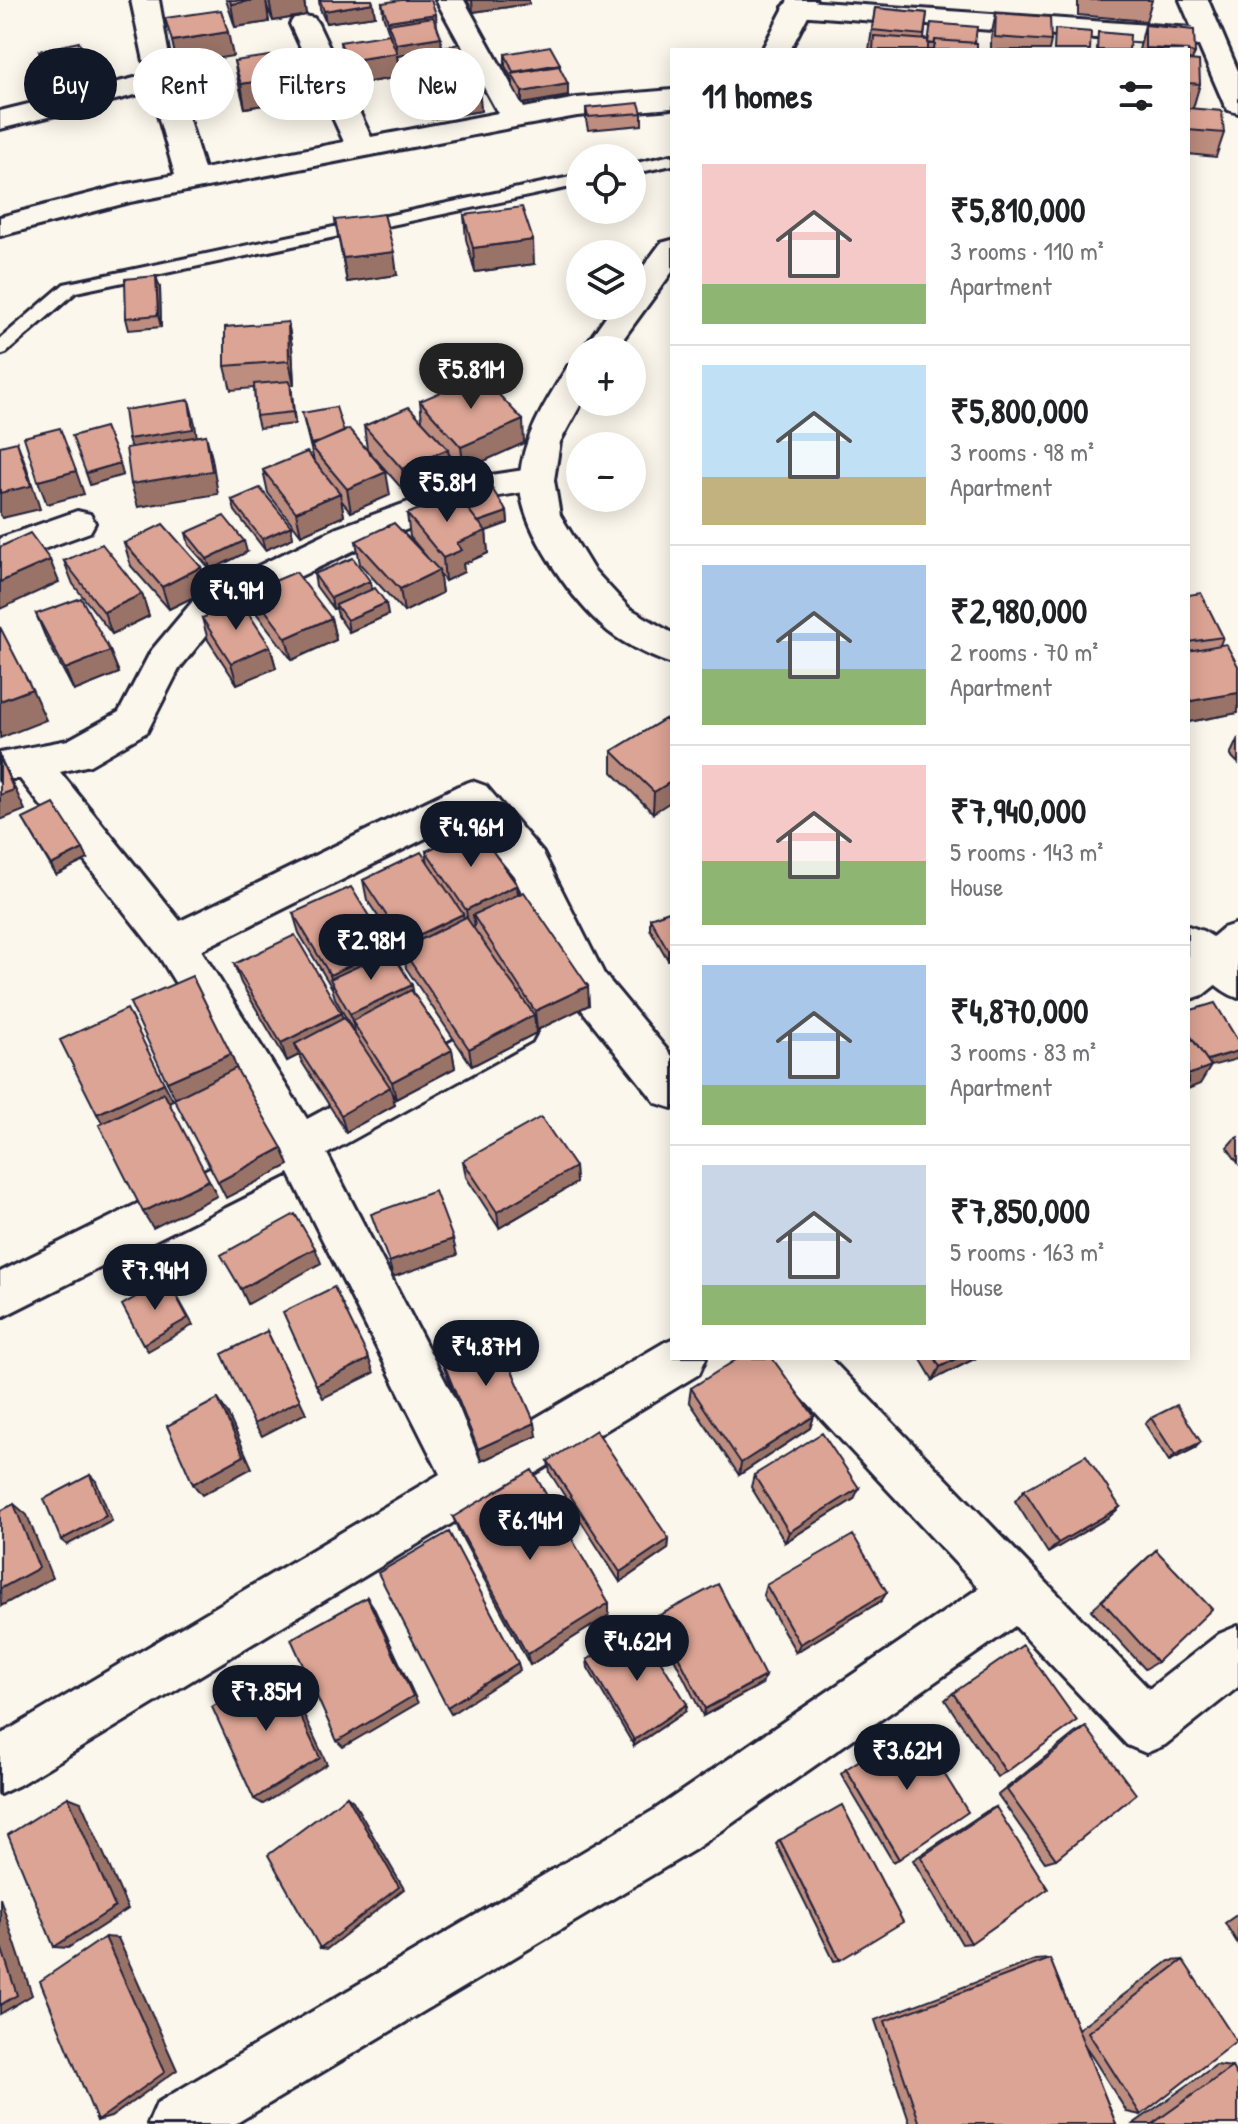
<!DOCTYPE html>
<html lang="en">
<head>
<meta charset="utf-8">
<style>
	:root { --surface:#fff; --page:#f6f6f6; --text:#202124; --muted:#757577; --line:#e0e0e0; --accent:#111827 }
	body { margin:0; font-family:"Patrick Hand",sans-serif; background:var(--page); color:var(--text); height:100vh; display:flex; flex-direction:column; font-size:30px; white-space:nowrap }
	* { box-sizing:border-box; margin:0 }
	p { font-size:26px; color:var(--muted) }
	.icon { flex:none; width:44px; height:44px; fill:none; stroke:currentColor; stroke-width:2; stroke-linecap:round; stroke-linejoin:round }
	.map { position:relative; flex:1; overflow:hidden }
	.drawer { position:absolute; left:670px; top:48px; width:520px; height:1312px; display:flex; flex-direction:column; background:var(--surface); border-radius:0px; box-shadow:0 4px 20px #0003 }
	.drawer>* { flex:none }
	.top-card { position:absolute; left:24px; top:48px; width:526px; height:72px; display:flex; gap:16px }
	.controls { position:absolute; left:566px; top:144px; display:grid; gap:16px }
	.controls a { display:grid; place-items:center; width:80px; height:80px; border-radius:50%; background:var(--surface); box-shadow:0 4px 20px #0003; font-size:40px }
	.price { position:absolute; translate:-50% -68px; padding:0 18px; border-radius:28px; background:var(--accent); color:#fff; font-size:26px; line-height:52px; filter:drop-shadow(0 2px 4px #0008) }
	.price::after { content:''; position:absolute; left:50%; top:48px; width:24px; height:18px; margin-left:-12px; background:inherit; clip-path:polygon(0 0,100% 0,50% 100%) }
	.price.current { background:#222; color:#fff }
	ul { padding:0; list-style:none }
	li { display:flex; align-items:center; gap:24px; height:200px; padding:0 32px }
	li+li { border-top:2px solid var(--line) }
	li span { display:grid; place-items:center; flex:none; width:224px; height:160px; border-radius:0px; color:#555 }
	li>.icon { margin-inline-start:auto }
	span .icon { width:96px; height:96px; fill:#fffc; stroke-width:1 }
	li b { font-size:34px }
	h2 { display:flex; justify-content:space-between; align-items:center; height:96px; padding:0 32px; font-size:34px }
	.pill { padding:0 28px; border-radius:36px; background:var(--surface); box-shadow:0 4px 20px #0003; font-size:28px; line-height:72px }
	.pill.current { background:var(--accent); color:#fff }
	.map>svg:first-child { display:block }
	.lines { fill:none; stroke-linecap:round; stroke-linejoin:round }
	.lane-casing { stroke:#22223b; stroke-width:6 }
	.street-casing { stroke:#22223b; stroke-width:6 }
	.primary-casing { stroke:#22223b; stroke-width:6 }
	.lane { fill:#fbf7ec; fill-rule:evenodd }
	.street { fill:#fbf7ec; fill-rule:evenodd }
	.primary { fill:#fbf7ec; fill-rule:evenodd }
	.wall { fill:#bd8d7f; stroke:#22223b; stroke-width:2 }
	.shaded-wall { fill:#9a7368; stroke:#22223b; stroke-width:2 }
	.building { fill:#dca494; stroke:#22223b; stroke-width:2 }
</style>
</head>
<body>
<div class="map">
<svg width="1238" height="2124" viewBox="0 0 1238 2124">
	<rect width="100%" height="100%" fill="#fbf7ec"/>
	<filter id="ink" filterUnits="userSpaceOnUse"><feTurbulence type="fractalNoise" baseFrequency=".0125" numOctaves="2"/><feDisplacementMap in="SourceGraphic" scale="16" xChannelSelector="R" yChannelSelector="G"/><feConvolveMatrix kernelMatrix="1 2 1 2 8 2 1 2 1" color-interpolation-filters="sRGB"/></filter>
	<g filter="url(#ink)">
		<g class="lines">
			<defs>
				<path id="lane" d="M672,155v10l-40,9v-10z
					M580,175v10l-504,107 -70,61 -6,2v-16l64,-55z"/>
				<path id="street" d="M131,0h28l9,51 36,118 140,-27 -54,-118 4,-6 10,-2 10,2 4,6 53,113 127,-24 -62,-113h28l60,108 53,-10 95,-8v18l-95,8 -62,11 -385,75 -130,34v-19l127,-33 48,-9 -24,-84 -151,38v-18l147,-36z
					M792,0l400,28 -12,-28h28l30,71v42l-10,-3 -4,-6 -25,-58 -402,-31 -10,-2 -4,-6z
					M537,468l12,4 5,8 -5,8 -56,9 -130,49 -139,67 -45,56 -32,63 -57,33 -30,7 120,149 278,-135 14,-5 14,5 57,67 61,121 68,82v52l-16,-5 -82,-103 -60,-124 -48,-58 -265,132 106,169 194,-104 15,-6 15,6 7,13 -7,13 -204,113 154,296 184,-108 7,-3v19h34l-7,16 -680,411 -19,9v-59l440,-261 -151,-301 -289,145v-46l270,-134 -111,-182 -139,-177h-20v-26l68,-13 51,-28 32,-61 47,-56 139,-67 140,-51z
					M77,511l13,3 5,9 -5,9 -90,33v-27z
					M1238,923v44l-35,28 -15,5v-42l35,-30z
					M773,1358h57l319,331 70,-55 19,-8v61l-73,58 -19,8 -19,-8 -112,-119 -321,224 -459,274h-87l9,-21 497,-293 325,-222 -199,-214z"/>
				<path id="primary" d="M788,0h28l-26,50h-28z
					M672,240v32l-57,78h-33l31,-44h19v-24l29,-39z
					M580,363l2,39 -22,40 -6,38 6,35 33,54 36,39 43,25v31c-22,-7 -53,-22 -70,-38 -33,-30 -85,-102 -82,-148 2,-40 27,-78 48,-112z
					M1188,926l15,5 35,21v46c-20,-7 -32,-24 -50,-34z"/>
			</defs>
			<use href="#lane" class="lane-casing"/>
			<use href="#street" class="street-casing"/>
			<use href="#primary" class="primary-casing"/>
			<use href="#lane" class="lane"/>
			<use href="#street" class="street"/>
			<use href="#primary" class="primary"/>
		</g>
		<path class="wall" d="M226,0h78l2,15 -33,6 -7,-17 3,18 -34,5z
			M319,0h53l3,16 -49,7 -6,-14z
			M467,0h62v4l-56,8z
			M1078,0h74l-6,21 -68,-6z
			M382,3l55,23 5,21 37,40 2,24 -49,8 -18,-43 -2,-22 -15,2 3,21 -49,8 -8,-19 -3,-24 51,-3 -8,-24z
			M875,8l52,5 -3,26 51,4 2,7h-108z
			M996,13l55,28 -2,9h-58v-13z
			M1145,25l50,28 -3,7 8,24 -7,24 31,25 -8,24 -28,-3v-104h-49z
			M39,51l60,43 -40,9 -13,-28z
			M505,54l55,10v4l8,28 -46,8 -9,-17v-6l-8,-15z
			M234,61l70,13 4,24 -63,10 -6,-23z
			M586,108l56,5v12l-54,5 -2,-10z
			M464,215l70,49 -59,8 -9,-33z
			M335,220l62,55 -50,7z
			M160,288l1,39 -32,3 -3,-12z
			M288,322l4,24 2,39h-3l4,39 -36,4 -3,-12 -2,-28 -23,2 -6,-24z
			M420,401l104,42 -60,27 -16,-17 3,19 -46,20 -38,-43 -3,-23 58,-6z
			M302,413l42,19 46,63 -39,17 -10,-12 3,16 -43,19 -33,-42 -5,-23 51,-9z
			M232,500l59,26 2,12 -28,12 -30,-39z
			M460,500l47,12 1,11 -22,8 2,22 -25,11 1,8 -19,9 -6,-8 3,20 -38,19 -44,-48 -4,-23 69,14 -15,-18 -3,-23z
			M186,533l61,19 -36,18 -22,-25z
			M124,543l77,24 7,23 -39,19 -38,-43z
			M64,561l78,33 7,22 -37,18 -39,-50z
			M314,574l56,7 2,9 16,25 -39,17 -11,-16 -2,-8 -3,1 -17,-23z
			M251,591l80,27 5,22 -44,20 -35,-46z
			M1188,595l35,42 -3,8 18,21v47l-50,9z
			M36,614l74,37 9,22 -45,18 -29,-55z
			M202,618l68,28 6,22 -39,16 -29,-44z
			M665,719l-12,94 -41,-41v-21z
			M1238,738v25l-8,-8z
			M23,819l65,40 -32,16z
			M426,851l91,34 1,9 71,111 -52,25 -2,-3 1,6 -64,33 -66,-98 -2,-13 -37,-55 -4,-20 65,-16z
			M672,910v48l-4,2 -18,-31v-11z
			M293,913l97,39 23,41 39,57 3,18 -59,31 -4,-6 3,12 -49,27 -44,-70 -3,-7 -12,6 -46,-78 -7,-19 109,54 13,18 -21,-38 -3,-10 -33,-55z
			M1238,1137v26l-11,-16 7,-8z
			M463,1161l112,6 1,16 -77,45 -33,-51z
			M438,1349l99,87 -56,25 -39,-98z
			M920,1358h56l-43,22z
			M691,1388l123,28 -4,12 -71,47 -50,-74z
			M1151,1418l44,30 -26,13 -24,-37z
			M548,1461l121,78 -1,10 -48,33 -70,-109z
			M754,1475l100,24 -69,43 -34,-55z
			M1024,1490l96,17 -11,10 -61,36 -33,-52z
			M453,1517l156,86v12l-79,50 -71,-133z
			M1156,1550l1,112 -12,7 -54,-59z
			M766,1585l121,7 -6,9 -85,51 -33,-57z
			M658,1616l104,68 -59,32 -46,-92z
			M587,1660l100,44 -1,7 -52,35 -46,-78z
			M953,1693l53,79 -9,5 -52,-77z
			M1086,1727l-30,132 -11,3 -47,-67 77,-62z
			M846,1769l53,90 -6,3 -52,-88z
			M996,1807l-25,136 -9,1 -49,-84 74,-49z
			M780,1840l60,120 -6,1 -58,-117z
			M1238,1914v30l-13,-21z
			M1050,1959l28,70 91,-68 14,-1 -42,155 -14,-3 -43,-68 32,80h-206l-35,-104 160,-60z
			M1216,2065l16,2 6,57h-105z"/>
		<path class="shaded-wall" d="M254,0h12l3,22 -34,5 -4,-23z
			M269,0h35l2,15 -33,6z
			M472,0h57v4l-56,8z
			M373,3l2,13 -49,7 -2,-12z
			M436,14l1,12 -48,-1 -1,-4z
			M228,32l5,24 -56,9 -5,-24z
			M441,37l1,12 -45,7 3,21 -49,8 -3,-24 49,-8 -1,-9z
			M560,64v12l-47,1v-5z
			M92,70l7,24 -40,9 -7,-24z
			M304,74l4,24 -63,10 -4,-24z
			M568,84v12l-46,8v-12z
			M479,87l2,24 -49,8 -2,-24z
			M533,240l1,24 -59,8 -2,-24z
			M394,252l3,23 -50,7 -4,-24z
			M156,276l4,12 1,39 -3,-12z
			M288,322l4,24 2,39 -5,-24z
			M290,381l2,12 3,31 -2,-12z
			M189,400l6,24 4,28 -64,10 -7,-23z
			M523,420l1,23 -60,27 -3,-23z
			M206,435l6,23 6,36 -80,13 -7,-23z
			M17,442l9,23 14,44 -38,9 -2,-4v-21z
			M448,449l3,23 -46,20 -3,-23z
			M120,463l3,12 -33,10 -4,-12z
			M76,471l8,23 -37,10 -9,-23z
			M386,472l4,23 -39,17 -4,-23z
			M340,493l4,23 -43,19 -5,-23z
			M507,512l1,11 -22,8 2,22 -25,11 1,8 -19,9 -2,-23 33,-35z
			M291,526l2,12 -28,12 -3,-11z
			M244,541l3,11 -36,18 -4,-11z
			M50,560l9,22 -59,27v-27z
			M201,567l7,23 -39,19 -7,-22z
			M439,570l3,23 -38,19 -4,-23z
			M370,581l2,12 -36,12v3l-3,1 -2,-11z
			M142,594l7,22 -37,18 -8,-22z
			M386,603l2,12 -39,17 -2,-12z
			M331,618l5,22 -44,20 -6,-22z
			M270,646l6,22 -39,16 -6,-21z
			M110,651l9,22 -45,18 -9,-22z
			M32,689l14,31 -46,18v-37z
			M1238,693v20l-50,9v-14l3,-7z
			M0,757l25,53 -25,10z
			M672,781v20l-19,12 1,-21z
			M83,849l5,10 -32,16 -5,-10z
			M517,885l2,20 -46,10 2,11 -6,3 -3,-19z
			M463,914l3,19 -60,22 -2,-13z
			M388,947l5,19 -60,20 -3,-11z
			M672,948v10l-4,2v-10z
			M412,985l4,19 -64,17 3,11 -5,-18z
			M588,986l1,19 -52,25 -2,-19z
			M341,1013l6,18 -52,13 4,11 -12,6 -6,-18z
			M534,1015l2,18 -64,33 -3,-17z
			M452,1050l3,18 -59,31 -4,-17z
			M1238,1051l-1,8 -26,7 -11,18 -12,5v-14l17,-14z
			M231,1054l7,18 -62,28 -9,-18z
			M164,1083l9,17 -66,31 -10,-17z
			M390,1087l5,18 -49,27 -5,-17z
			M282,1148l7,17 -63,33 -8,-16z
			M575,1167l1,16 -77,45 -2,-16z
			M209,1180l8,16 -64,32 -10,-16z
			M453,1239l4,16 -64,22 -4,-15z
			M315,1248l6,15 -73,41 -7,-15z
			M172,1287l21,38 -45,26 -5,-7z
			M267,1331l39,82 -44,23 -8,-12z
			M957,1358h19l-43,22 7,-13z
			M369,1359l5,14 -51,25 -7,-13z
			M218,1399l9,13 25,56 -50,27 -9,-11z
			M814,1416l-4,12 -71,47 2,-12z
			M535,1423l2,13 -56,25 -3,-12z
			M1201,1442l-6,6 -26,13 6,-6z
			M90,1475l6,6 16,40 -45,24 -6,-5z
			M859,1488l-5,11 -69,43 4,-10z
			M14,1504l13,11 25,63 -51,28 -1,-17z
			M1120,1507l-11,10 -61,36 10,-10z
			M669,1539l-1,10 -48,33v-10z
			M887,1592l-6,9 -85,51 4,-8z
			M367,1597l6,9 45,97 -75,44 -6,-6z
			M609,1603v12l-79,50 -3,-11z
			M518,1663l2,7 -69,44 -4,-7z
			M277,1667l8,7 42,90 -64,40 -9,-5z
			M765,1676l-3,8 -59,32 2,-7z
			M687,1704l-1,7 -52,35v-6z
			M347,1796l6,5 51,88 -77,60 -7,-1z
			M68,1797l13,5 47,107 -60,39 -14,-1z
			M0,1898l32,97 -32,19z
			M105,1937l13,1 59,132 -66,47 -14,4z"/>
		<path class="building" d="M230,0h24l-23,4z
			M320,0h52l1,3 -49,8z
			M401,0h30l5,14 -48,7 -6,-18z
			M875,8l52,5 -3,22 -52,-5z
			M221,10l7,22 -56,9 -7,-23z
			M996,13l54,4 1,24 -56,-4z
			M433,17l8,20 -45,7 -8,-20z
			M931,23l46,4 -2,16 -40,-3v4l-7,-1z
			M1145,25l49,5 1,23 -7,-1v-2l-43,-2z
			M1055,29l36,3 -1,18h-36z
			M1098,32l32,3 -1,15h-32z
			M389,34l8,19 -49,8 -8,-19z
			M874,36l54,4v10h-55z
			M935,40l42,3v7h-43z
			M79,42l13,28 -40,9 -13,-28z
			M460,44l19,43 -49,8 -18,-43z
			M550,46l10,18 -47,8 -8,-18z
			M297,52l7,22 -63,10 -7,-23z
			M1188,60l11,1 1,23 -12,-1z
			M559,66l9,18 -46,8 -10,-18z
			M639,103l3,10 -54,4 -2,-9z
			M1188,108l34,3 2,22 -36,-3z
			M522,207l11,33 -60,8 -9,-33z
			M384,214l10,38 -51,6 -8,-38z
			M156,276l2,39 -32,3 -1,-39z
			M288,322l1,39 -64,5v-39z
			M480,375l43,45 -62,27 -41,-46z
			M290,381l3,31 -37,4 -2,-32z
			M189,400l4,29 -65,10 -4,-29z
			M336,407l8,25 -24,10 -9,2 -9,-31z
			M409,407l39,42 -46,20 -38,-43z
			M105,427l15,36 -34,10 -14,-37z
			M60,428l16,43 -38,10 -14,-44z
			M349,429l37,43 -39,17 -36,-43z
			M206,435l6,36 -81,13 -5,-36z
			M17,442l14,44 -31,7v-47z
			M307,452l33,41 -44,19 -33,-42z
			M491,487l16,25 -29,10 -18,-24z
			M260,488l31,38 -29,13 -30,-39z
			M455,494l31,37 -29,12 5,7 -19,8 -36,-44z
			M224,516l20,25 -37,18 -21,-26z
			M394,523l45,47 -39,19 -44,-48z
			M163,524l38,43 -39,20 -38,-44z
			M30,533l20,27 -50,22v-35z
			M102,544l40,50 -38,18 -40,-51z
			M353,558l17,23 -39,17 -17,-24z
			M296,572l35,46 -45,20 -35,-47z
			M375,588l11,15 -39,17 -11,-15z
			M1201,593l22,44 -35,5v-47z
			M81,598l29,53 -45,18 -29,-55z
			M241,602l29,44 -39,17 -29,-45z
			M0,627l32,62 -32,12z
			M1226,644l12,22v27l-47,8 -3,-5v-45z
			M665,719l7,7v55l-18,11 -42,-41z
			M0,758l14,32 -14,5z
			M54,804l29,45 -32,16 -28,-46z
			M476,828l41,57 -51,25 -40,-59z
			M421,852l42,62 -59,28 -41,-62z
			M351,887l37,60 -58,28 -37,-62z
			M524,892l64,94 -53,25 -62,-96z
			M672,910v38l-4,2 -18,-32z
			M466,917l68,98 -65,34 -67,-100z
			M295,935l46,78 -60,30 -47,-79z
			M391,951l21,34 -62,29 -20,-35z
			M192,976l39,78 -64,28 -37,-79z
			M411,990l41,60 -60,32 -40,-61z
			M1215,1003l23,38v10l-31,9 -19,-28v-21z
			M127,1009l37,74 -67,31 -37,-74z
			M344,1018l46,69 -49,28 -46,-71z
			M1188,1033l23,33 -23,9z
			M236,1068l46,80 -64,34 -44,-83z
			M164,1093l45,87 -66,32 -44,-87z
			M541,1117l34,50 -78,45 -34,-51z
			M435,1191l18,48 -64,23 -18,-48z
			M295,1214l20,34 -74,41 -20,-34z
			M167,1279l21,39 -45,26 -21,-39z
			M334,1287l35,72 -53,26 -33,-73z
			M493,1327l42,96 -57,26 -40,-100z
			M267,1331l33,69 -46,24 -32,-70z
			M739,1358h33l42,58 -73,47 -50,-75z
			M935,1358h22l-17,9z
			M218,1399l26,57 -51,28 -26,-58z
			M1177,1405l24,37 -26,13 -24,-37z
			M596,1430l73,109 -49,33 -72,-111z
			M822,1433l37,55 -70,44 -35,-57z
			M1086,1455l34,52 -62,36 -34,-53z
			M532,1470l77,133 -82,51 -74,-137z
			M90,1475l16,41 -45,24 -17,-41z
			M14,1504l25,64 -39,21v-78z
			M449,1532l69,131 -71,44 -69,-134z
			M853,1535l34,57 -87,52 -34,-59z
			M1156,1550l56,59 -55,53 -55,-61z
			M718,1584l47,92 -60,33 -47,-93z
			M367,1597l46,99 -76,45 -46,-102z
			M639,1626l48,78 -53,36 -47,-80z
			M1023,1645l54,76 -71,51 -53,-79z
			M277,1667l43,91 -66,41 -42,-92z
			M914,1725l54,87 -69,47 -53,-90z
			M1086,1727l50,67 -80,65 -49,-69z
			M347,1796l52,91 -79,61 -52,-93z
			M68,1797l47,110 -61,40 -46,-112z
			M842,1805l61,117 -63,38 -60,-120z
			M996,1807l52,82 -77,54 -50,-86z
			M105,1937l60,135 -68,49 -57,-140z
			M0,1943l17,52 -17,10z
			M1050,1959l66,165h-196l-35,-103z
			M1183,1960l53,81 -95,74 -53,-83z
			M1232,2067l6,11v46h-86z"/>
	</g>
</svg>
<div class="controls">
<a><svg class="icon" aria-label="locate" viewBox="0 0 24 24"><circle cx="12" cy="12" r="6"/><path d="M12 2v4M12 18v4M2 12h4M18 12h4"/></svg></a>
<a><svg class="icon" aria-label="layers" viewBox="0 0 24 24"><path d="M12 4l9 5-9 5-9-5zM3 14l9 5 9-5"/></svg></a>
<a>+</a>
<a>−</a>
</div>
<b class="price current" style="left:471px;top:411px">₹5.81M</b>
<b class="price" style="left:447px;top:524px">₹5.8M</b>
<b class="price" style="left:236px;top:632px">₹4.9M</b>
<b class="price" style="left:471px;top:869px">₹4.96M</b>
<b class="price" style="left:371px;top:982px">₹2.98M</b>
<b class="price" style="left:155px;top:1312px">₹7.94M</b>
<b class="price" style="left:486px;top:1388px">₹4.87M</b>
<b class="price" style="left:530px;top:1562px">₹6.14M</b>
<b class="price" style="left:637px;top:1683px">₹4.62M</b>
<b class="price" style="left:266px;top:1733px">₹7.85M</b>
<b class="price" style="left:907px;top:1792px">₹3.62M</b>
<div class="top-card">
<a class="pill current">Buy</a>
<a class="pill">Rent</a>
<a class="pill">Filters</a>
<a class="pill">New</a>
</div>
<section class="drawer">
<h2>11 homes<svg class="icon" aria-label="filters" viewBox="0 0 24 24"><path d="M4 7h16M4 17h16"/><circle cx="9" cy="7" r="2"/><circle cx="15" cy="17" r="2"/></svg></h2>
<ul>
<li><span style="background:linear-gradient(#f6c9c9 75%,#8fb573 0)"><svg class="icon" aria-label="home" viewBox="0 0 24 24"><path d="M3 11l9-7 9 7M6 9v11h12V9"/></svg></span><div><b>₹5,810,000</b><p>3 rooms · 110 m²</p><p>Apartment</p></div></li>
<li><span style="background:linear-gradient(#bfe0f5 70%,#c2b280 0)"><svg class="icon" aria-label="home" viewBox="0 0 24 24"><path d="M3 11l9-7 9 7M6 9v11h12V9"/></svg></span><div><b>₹5,800,000</b><p>3 rooms · 98 m²</p><p>Apartment</p></div></li>
<li><span style="background:linear-gradient(#a9c7e8 65%,#8fb573 0)"><svg class="icon" aria-label="home" viewBox="0 0 24 24"><path d="M3 11l9-7 9 7M6 9v11h12V9"/></svg></span><div><b>₹2,980,000</b><p>2 rooms · 70 m²</p><p>Apartment</p></div></li>
<li><span style="background:linear-gradient(#f6c9c9 60%,#8fb573 0)"><svg class="icon" aria-label="home" viewBox="0 0 24 24"><path d="M3 11l9-7 9 7M6 9v11h12V9"/></svg></span><div><b>₹7,940,000</b><p>5 rooms · 143 m²</p><p>House</p></div></li>
<li><span style="background:linear-gradient(#a9c7e8 75%,#8fb573 0)"><svg class="icon" aria-label="home" viewBox="0 0 24 24"><path d="M3 11l9-7 9 7M6 9v11h12V9"/></svg></span><div><b>₹4,870,000</b><p>3 rooms · 83 m²</p><p>Apartment</p></div></li>
<li><span style="background:linear-gradient(#c9d6e8 75%,#8fb573 0)"><svg class="icon" aria-label="home" viewBox="0 0 24 24"><path d="M3 11l9-7 9 7M6 9v11h12V9"/></svg></span><div><b>₹7,850,000</b><p>5 rooms · 163 m²</p><p>House</p></div></li>
</ul>
</section>
</div>
</body>
</html>
